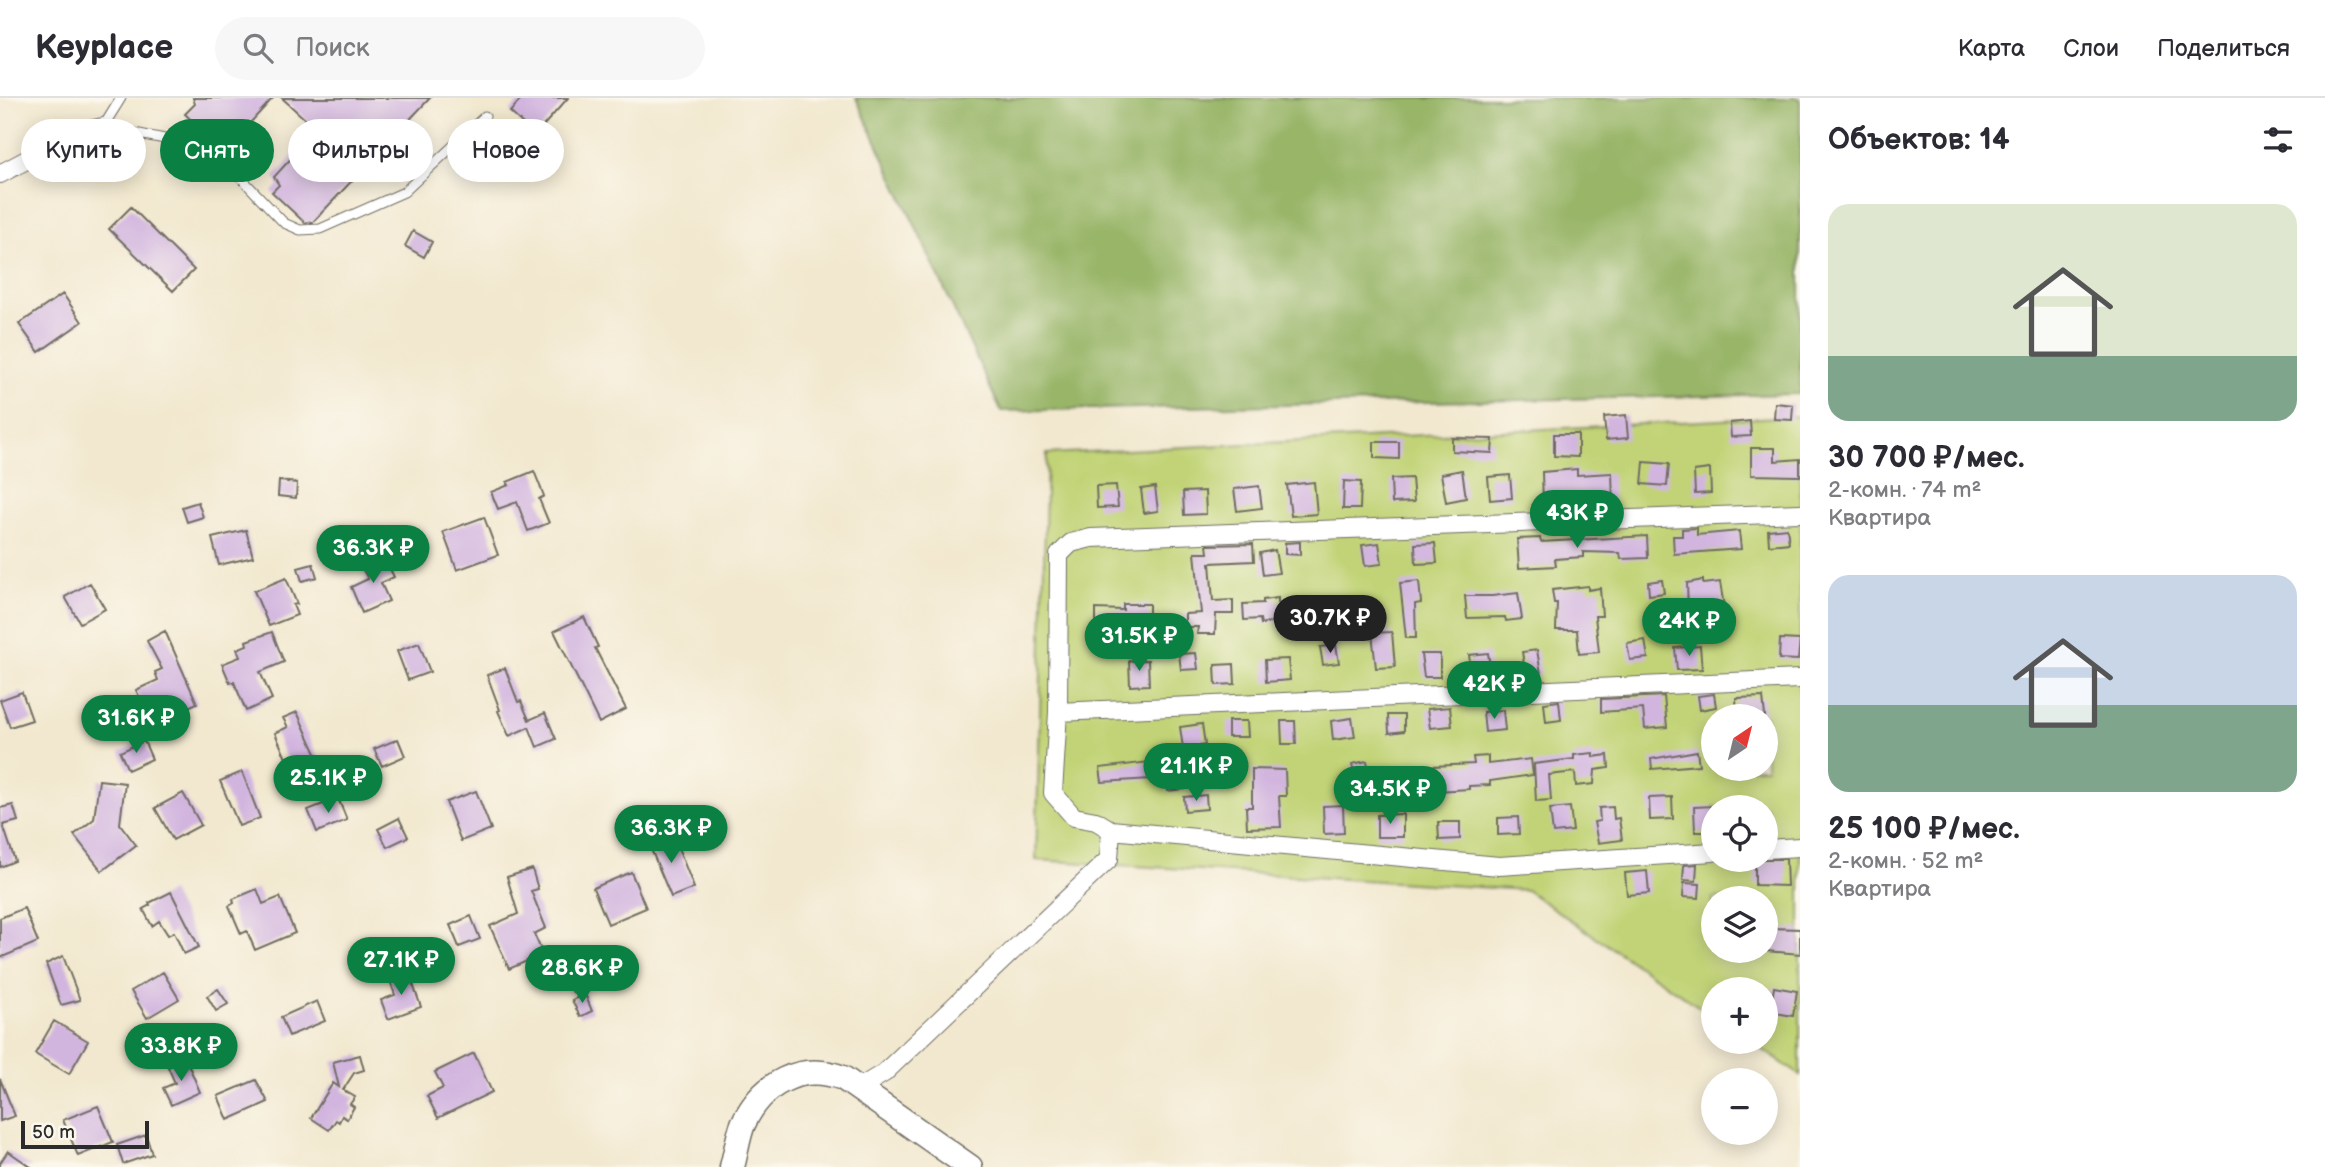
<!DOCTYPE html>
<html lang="ru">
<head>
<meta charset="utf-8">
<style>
	:root { --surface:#fff; --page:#f7f7f7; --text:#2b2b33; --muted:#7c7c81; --line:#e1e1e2; --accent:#0b8043 }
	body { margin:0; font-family:"Balsamiq Sans",sans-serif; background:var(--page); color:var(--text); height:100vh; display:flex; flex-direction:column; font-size:26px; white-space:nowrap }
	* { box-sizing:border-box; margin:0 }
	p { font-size:23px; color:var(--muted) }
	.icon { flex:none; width:38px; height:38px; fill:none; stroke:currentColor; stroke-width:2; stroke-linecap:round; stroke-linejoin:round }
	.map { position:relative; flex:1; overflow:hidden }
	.side { display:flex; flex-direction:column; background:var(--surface); width:525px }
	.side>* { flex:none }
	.top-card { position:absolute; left:21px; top:21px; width:665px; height:63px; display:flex; gap:14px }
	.needle { width:46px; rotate:35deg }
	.fabs { position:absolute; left:1701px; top:606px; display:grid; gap:14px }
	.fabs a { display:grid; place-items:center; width:77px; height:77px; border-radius:50%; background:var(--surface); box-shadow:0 4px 18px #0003; font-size:35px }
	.scale { position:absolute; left:21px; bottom:18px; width:128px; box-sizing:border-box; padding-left:7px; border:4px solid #2b2b2b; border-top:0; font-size:19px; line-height:24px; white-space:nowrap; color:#2b2b2b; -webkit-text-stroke:5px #fbf7ec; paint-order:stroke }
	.price { position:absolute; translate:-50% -60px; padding:0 16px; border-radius:24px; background:var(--accent); color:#fff; font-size:23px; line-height:46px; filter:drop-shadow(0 2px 4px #0008) }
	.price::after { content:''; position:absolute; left:50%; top:42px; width:21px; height:16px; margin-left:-10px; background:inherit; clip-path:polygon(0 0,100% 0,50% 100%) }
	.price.on { background:#222; color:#fff }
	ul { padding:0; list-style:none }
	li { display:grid; align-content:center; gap:14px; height:371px; padding:0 28px }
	li span { display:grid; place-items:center; height:217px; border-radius:21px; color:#555 }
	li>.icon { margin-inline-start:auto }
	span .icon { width:126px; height:126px; fill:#fffc; stroke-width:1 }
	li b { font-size:30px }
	h2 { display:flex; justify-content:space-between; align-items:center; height:84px; padding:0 28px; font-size:30px }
	.tag { padding:0 24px; border-radius:32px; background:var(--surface); box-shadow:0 4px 18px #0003; font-size:24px; line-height:63px }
	.tag.on { background:var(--accent); color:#fff }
	header { display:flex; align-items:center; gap:42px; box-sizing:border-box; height:98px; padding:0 35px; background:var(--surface); border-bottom:2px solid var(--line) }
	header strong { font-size:33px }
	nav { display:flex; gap:38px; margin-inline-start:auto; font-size:24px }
	.search { width:490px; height:63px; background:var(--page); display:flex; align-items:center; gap:18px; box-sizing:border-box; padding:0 24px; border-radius:38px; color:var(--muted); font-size:26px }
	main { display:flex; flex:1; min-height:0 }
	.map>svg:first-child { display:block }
	.green { fill:#c1d376; stroke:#767f50; stroke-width:2; fill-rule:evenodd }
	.forest { fill:#98b567; stroke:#627049; stroke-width:2 }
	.building { fill:#d2b5df }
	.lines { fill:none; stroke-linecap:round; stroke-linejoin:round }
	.lane-casing { stroke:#716d64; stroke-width:11 }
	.street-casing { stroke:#716d64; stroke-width:20 }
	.secondary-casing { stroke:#716d64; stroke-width:27 }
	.lane { stroke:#fff; stroke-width:9 }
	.street { stroke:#fff; stroke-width:18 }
	.secondary { stroke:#fff; stroke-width:24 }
</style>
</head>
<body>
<header>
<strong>Keyplace</strong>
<div class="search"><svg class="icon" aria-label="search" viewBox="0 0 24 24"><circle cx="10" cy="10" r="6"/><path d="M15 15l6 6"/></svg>Поиск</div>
<nav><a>Карта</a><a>Слои</a><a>Поделиться</a></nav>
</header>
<main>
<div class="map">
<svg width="1800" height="1069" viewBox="0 0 1800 1069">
	<rect width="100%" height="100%" fill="#fbf7ec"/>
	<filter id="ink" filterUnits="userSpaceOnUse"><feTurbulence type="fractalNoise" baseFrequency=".0143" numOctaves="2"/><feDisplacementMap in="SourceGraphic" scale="14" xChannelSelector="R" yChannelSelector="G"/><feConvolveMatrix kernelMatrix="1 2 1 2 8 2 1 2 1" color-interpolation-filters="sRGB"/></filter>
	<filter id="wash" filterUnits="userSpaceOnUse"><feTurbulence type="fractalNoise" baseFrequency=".00686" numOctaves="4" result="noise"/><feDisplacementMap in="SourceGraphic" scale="28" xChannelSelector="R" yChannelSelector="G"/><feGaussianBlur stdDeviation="1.57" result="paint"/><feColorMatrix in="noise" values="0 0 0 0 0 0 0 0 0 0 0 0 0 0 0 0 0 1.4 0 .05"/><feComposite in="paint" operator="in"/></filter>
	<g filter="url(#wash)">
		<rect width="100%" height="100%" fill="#f2e8cf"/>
		<path class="green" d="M1800,318v659l-50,-34h16v-52h-53v27l-187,-126 -490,-30 11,-406zM1713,618h53v52h-53zM1713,709h53v52h-53zM1713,800h53v52h-53z"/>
		<path class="forest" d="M856,0h944v296l-799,17z"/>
		<g id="blocks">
			<path class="building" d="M193,0h80l-35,38 -14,-4 -10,10 -29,-28 10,-10z
				M282,0h148l-117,124 -8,1 -33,-31 7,-7 -5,-8 43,-47z
				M522,0h46l-33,37 -25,-23z
				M131,109l63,63 -21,21 -64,-62z
				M413,133l19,11 -8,15 -19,-11z
				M63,196l19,28 -43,30 -20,-28z
				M1775,305l18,2 -1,15 -18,-1z
				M1626,317l2,23 -22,2 -2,-23z
				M1750,323l1,15 -20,1 -1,-14z
				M1554,336h24v23l-24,-1z
				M1452,340l41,1 -1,14 -40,-2z
				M1374,344h25v17l-25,-1z
				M1751,350h24v13l25,-2v17l-49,-1z
				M1644,364l25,2 -2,22 -25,-2z
				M1577,371v6l35,-2 1,28 -70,3 -1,-32z
				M1710,371l1,24 -16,1 -1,-23z
				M1462,372l4,28 -20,4 -5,-28z
				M534,373l10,25 -5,3 10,24 -21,8 -11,-29 -19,7 -7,-17 18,-7 -2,-3z
				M1510,377l2,23 -22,2 -2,-23z
				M1412,380l2,24 -22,1 -1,-24z
				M279,383l18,2 -1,15 -18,-2z
				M1344,383l17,1 -1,27h-17z
				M1314,384l3,32 -26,2 -4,-31z
				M1116,387l2,22 -21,1 -1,-22z
				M1259,388l3,22 -25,3 -3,-22z
				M1155,389l3,24 -14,2 -3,-24z
				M1205,393l1,23 -22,1 -1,-23z
				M198,404l5,15 -16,5 -5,-15z
				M484,419l14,38 -41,15 -14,-38z
				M1697,430v7l42,-4 2,18 -67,5 -1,-18h9v-7z
				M1787,430l2,15 -20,2 -1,-15z
				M246,432l7,27 -34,8 -7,-27z
				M1647,438l1,22 -27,1 -1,-6 -37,-1v5l-28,2 1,7 -37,2 -2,-29 23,-1 1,4z
				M1300,444v13l-15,-1v-11z
				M1379,445l3,21 -17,2 -3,-21z
				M1435,445l2,20 -21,1 -1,-20z
				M1253,446l1,17 -44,2 3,38 20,-1v14h-17l-1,20h-18l1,-7h-13v-13l16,-1 -6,-60h13l-1,-8z
				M1275,452l4,23 -16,2 -3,-22z
				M383,457l11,22 -13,6 8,18 -27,12 -11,-26 17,-8 -7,-13z
				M313,466l4,13 -15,4 -4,-13z
				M286,480l11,26 -4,1 4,10 -28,11 -15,-35z
				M1662,482l2,13 -15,2 -1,-13z
				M1703,482v4l17,-2 4,25 -36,3 -1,-27z
				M1419,483l2,22 -6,1 1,34h-10l-6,-55z
				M90,485l15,26 -25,14 -15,-26z
				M1588,488v4l12,-2 2,28h-7l4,36 -20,2 -2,-24h-21l1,-27h-3l-2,-13z
				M1518,495l4,26 -16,2 -1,-4 -38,1 -2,-22h27z
				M1278,500v5l17,-2 -1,24h-15v-4l-18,3 -1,-5 -16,1 -1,-16 20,-1v-3z
				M1123,506h26v26h-18v-5h-35v-16l27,1z
				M584,519l14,30 -3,1 31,61 -27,14 -45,-92z
				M165,533l32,72 -45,21 -16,-34 22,-10 -3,-8 7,-3 -15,-28z
				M272,534l12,30 -24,10 12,27 -26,12 -12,-29 -4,1 -8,-19 18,-7 -3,-8 10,-4 -1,-4z
				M1392,534l3,35 -19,1 -4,-35z
				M1780,541l20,1 -2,20 -19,-1z
				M1645,542l3,18 -18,2 -3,-17z
				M419,545l11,29 -22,8 -11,-29z
				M1336,547l3,18 -16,2 -3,-18z
				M1700,548l2,23 -25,1 -2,-22z
				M1537,552l4,24 -15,2 -4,-24z
				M1196,555l2,16 -17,1 -2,-16z
				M1488,555l3,21 -19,3 -3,-22z
				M1421,556h19v23h-16z
				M1288,561l2,21 -24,2 -1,-22z
				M1148,562l1,25 -19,1 -1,-25z
				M1234,566l1,20 -19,1 -1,-20z
				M505,570l13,34 3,-1 8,19 16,-7 11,26 -19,8 -8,-20 -20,9 -11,-25 2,-1 -13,-35z
				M22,594l10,28 -22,7 -10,-27z
				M1714,596l2,13 -16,3 -2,-14z
				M1664,598l3,31 -22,2 -2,-20 -42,3v-13z
				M1763,599l2,19h-28l-1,-18z
				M1559,603l2,19 -15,2 -2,-19z
				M1450,609l2,19 -22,2 -3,-19z
				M1503,612l2,20 -20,2 -2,-20z
				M297,614l21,46 -27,12 -16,-37 13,-6 -5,-9z
				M1388,617h16v16l-15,2z
				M1352,620l3,19 -22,3 -2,-19z
				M1228,623h19l1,16h-20z
				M1281,623h14l1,23h-14z
				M1202,626l3,21 -22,3 -3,-21z
				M398,641l7,17 -23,10 -8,-17z
				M144,643l8,18 -24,11 -8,-18z
				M1697,653l2,14 -47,4 -1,-10z
				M1593,655v4l15,-2 1,13 -14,2 -1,14 -18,2 -1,-14 -26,3 2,25 -15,1 -2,-37 40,-5v-4z
				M1488,658v8l43,-5 2,16 -43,6v4l-21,1v3l-32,2 -5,-25 42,-2 -1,-7z
				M1367,663l3,15 -15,3 -3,-15z
				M1149,664l2,17 -49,3 -2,-14z
				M1252,671l33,1 1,26h-7l2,31 -34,1 -1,-21h6z
				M242,674l18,46 -21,8 -19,-45z
				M1184,676l1,15 -17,2 -2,-15z
				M99,682l26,3 -5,41 16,21 -34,26 -28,-36 20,-16z
				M476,693l15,38 -30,12 -15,-39z
				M183,695l18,32 -28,15 -18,-32z
				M1206,697l1,14 -22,2 -1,-14z
				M1672,699l1,22 -23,1 -1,-22z
				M338,700l9,22 -30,12 -9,-22z
				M13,707l5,16 -15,4 12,36 -15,6v-59z
				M1343,707l1,28 -20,1 -1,-28z
				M1713,708v26h-18l-1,-25z
				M1570,709l3,24 -20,2 -3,-24z
				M1613,709l1,12 5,-1 3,22 -24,3 -4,-21 6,-1 -1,-13z
				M1403,716v23h-26v-22z
				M1518,719l1,17 -21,1v-17z
				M399,720l9,19 -21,10 -9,-18z
				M1438,724h22v17l-21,1z
				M672,734l22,56 -23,9 -23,-55z
				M1755,761h31l1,27 -32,-1z
				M1697,766l-1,17 -13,-1 1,-15z
				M532,771l6,20 -7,2 15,37 -12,6 9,20 -34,15 -19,-43 28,-12 -11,-37z
				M1647,773l2,22 -22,2 -2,-22z
				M631,774l15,36 -38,16 -15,-36z
				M1684,785l16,1 -1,14 -16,-1z
				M257,791l6,15 17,-7 15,36 -40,17 -8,-19 -6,3 -12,-28 5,-3 -1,-4z
				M171,794l28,55 -15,7 -10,-22 -6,3 -9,-14 -7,5 -9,-17 7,-4 -1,-2z
				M24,810l14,34 -38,16v-40z
				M471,818l9,23 -21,8 -9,-22z
				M1766,830l34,1v25l-34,-3z
				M63,858l17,44 -19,5 -15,-41z
				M576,865l12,19 -15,10 -12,-19z
				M163,874l16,27 -32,19 -16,-27z
				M409,875l12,34 -33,12 -7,-19 14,-5 -5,-15z
				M1774,889l23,4 -4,25 -23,-4z
				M218,891l10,15 -12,7 -9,-15z
				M585,896l7,17 -12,6 -8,-17z
				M317,903l8,20 -36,15 -8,-19z
				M54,923l34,20 -19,33 -34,-20z
				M474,955l18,39 -54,26 -11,-22 16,-8 -8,-16z
				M360,957l4,15 -10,3 -11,17 12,7 -5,7 4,3 -7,12 -5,-3 -3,6 -3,-2 -7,10 -18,-12 22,-35 6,4 -6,-25z
				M186,961l14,33 -29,13 -8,-17 12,-5 -7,-16z
				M0,981l15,37 -15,5z
				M256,982l12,22 -40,18 -10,-24z
				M98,1008l15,36 -35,14 -15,-36z
				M146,1037l6,19 -29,10 -6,-19z
				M8,1053l23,16h-31v-4z"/>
		</g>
	</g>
	<g filter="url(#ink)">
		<use href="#blocks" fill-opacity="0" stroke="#716d64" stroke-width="2"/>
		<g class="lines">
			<defs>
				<path id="lane" d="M121,0l-18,29 72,14 28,8 24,14 57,60 16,7 20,-1 84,-37 81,-76"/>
				<path id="street" d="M0,76l77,-41 26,-6
					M1058,614l742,-33
					M1766,751l34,-2
					M1713,754l-214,14 -388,-36 -15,-9 -22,-4 -21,-24 5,-81 1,-157 12,-12 20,-5 709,-25
					M859,990l25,-15 225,-214 2,-29"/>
				<path id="secondary" d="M732,1069c4,-14 6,-31 11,-43 19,-41 58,-62 100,-46l127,89"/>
			</defs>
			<use href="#lane" class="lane-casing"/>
			<use href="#street" class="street-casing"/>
			<use href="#secondary" class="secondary-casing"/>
			<use href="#lane" class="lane"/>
			<use href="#street" class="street"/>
			<use href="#secondary" class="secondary"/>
		</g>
	</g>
</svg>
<div class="fabs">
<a><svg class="needle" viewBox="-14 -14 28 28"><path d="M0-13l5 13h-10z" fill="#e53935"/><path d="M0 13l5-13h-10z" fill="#7c7c81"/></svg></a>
<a><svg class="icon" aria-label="locate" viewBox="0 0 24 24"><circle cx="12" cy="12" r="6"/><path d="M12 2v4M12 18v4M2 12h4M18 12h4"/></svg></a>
<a><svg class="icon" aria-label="layers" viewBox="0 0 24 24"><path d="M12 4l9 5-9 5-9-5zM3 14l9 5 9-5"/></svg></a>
<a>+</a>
<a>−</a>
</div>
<div class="scale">50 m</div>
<b class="price" style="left:1577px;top:452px">43K ₽</b>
<b class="price" style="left:373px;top:487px">36.3K ₽</b>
<b class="price on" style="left:1330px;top:557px">30.7K ₽</b>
<b class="price" style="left:1689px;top:560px">24K ₽</b>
<b class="price" style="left:1139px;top:575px">31.5K ₽</b>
<b class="price" style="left:1494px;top:623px">42K ₽</b>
<b class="price" style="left:136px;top:657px">31.6K ₽</b>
<b class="price" style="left:1196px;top:705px">21.1K ₽</b>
<b class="price" style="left:328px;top:717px">25.1K ₽</b>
<b class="price" style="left:1390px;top:728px">34.5K ₽</b>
<b class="price" style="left:671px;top:767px">36.3K ₽</b>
<b class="price" style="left:401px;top:899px">27.1K ₽</b>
<b class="price" style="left:582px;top:907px">28.6K ₽</b>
<b class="price" style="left:181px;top:985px">33.8K ₽</b>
<div class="top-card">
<a class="tag">Купить</a>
<a class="tag on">Снять</a>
<a class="tag">Фильтры</a>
<a class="tag">Новое</a>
</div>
</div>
<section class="side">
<h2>Объектов: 14<svg class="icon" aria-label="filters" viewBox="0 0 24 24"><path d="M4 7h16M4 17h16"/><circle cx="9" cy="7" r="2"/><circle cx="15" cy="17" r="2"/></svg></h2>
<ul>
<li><span style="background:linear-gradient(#dfe7d0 70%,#7fa58c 0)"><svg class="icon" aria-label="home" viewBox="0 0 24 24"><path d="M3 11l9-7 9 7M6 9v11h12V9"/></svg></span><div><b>30 700 ₽/мес.</b><p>2-комн. · 74 m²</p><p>Квартира</p></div></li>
<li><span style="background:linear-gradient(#c9d6e8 60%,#7fa58c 0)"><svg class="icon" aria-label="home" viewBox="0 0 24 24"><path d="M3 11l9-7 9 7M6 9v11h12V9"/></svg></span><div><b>25 100 ₽/мес.</b><p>2-комн. · 52 m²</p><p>Квартира</p></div></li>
</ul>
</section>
</main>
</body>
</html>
